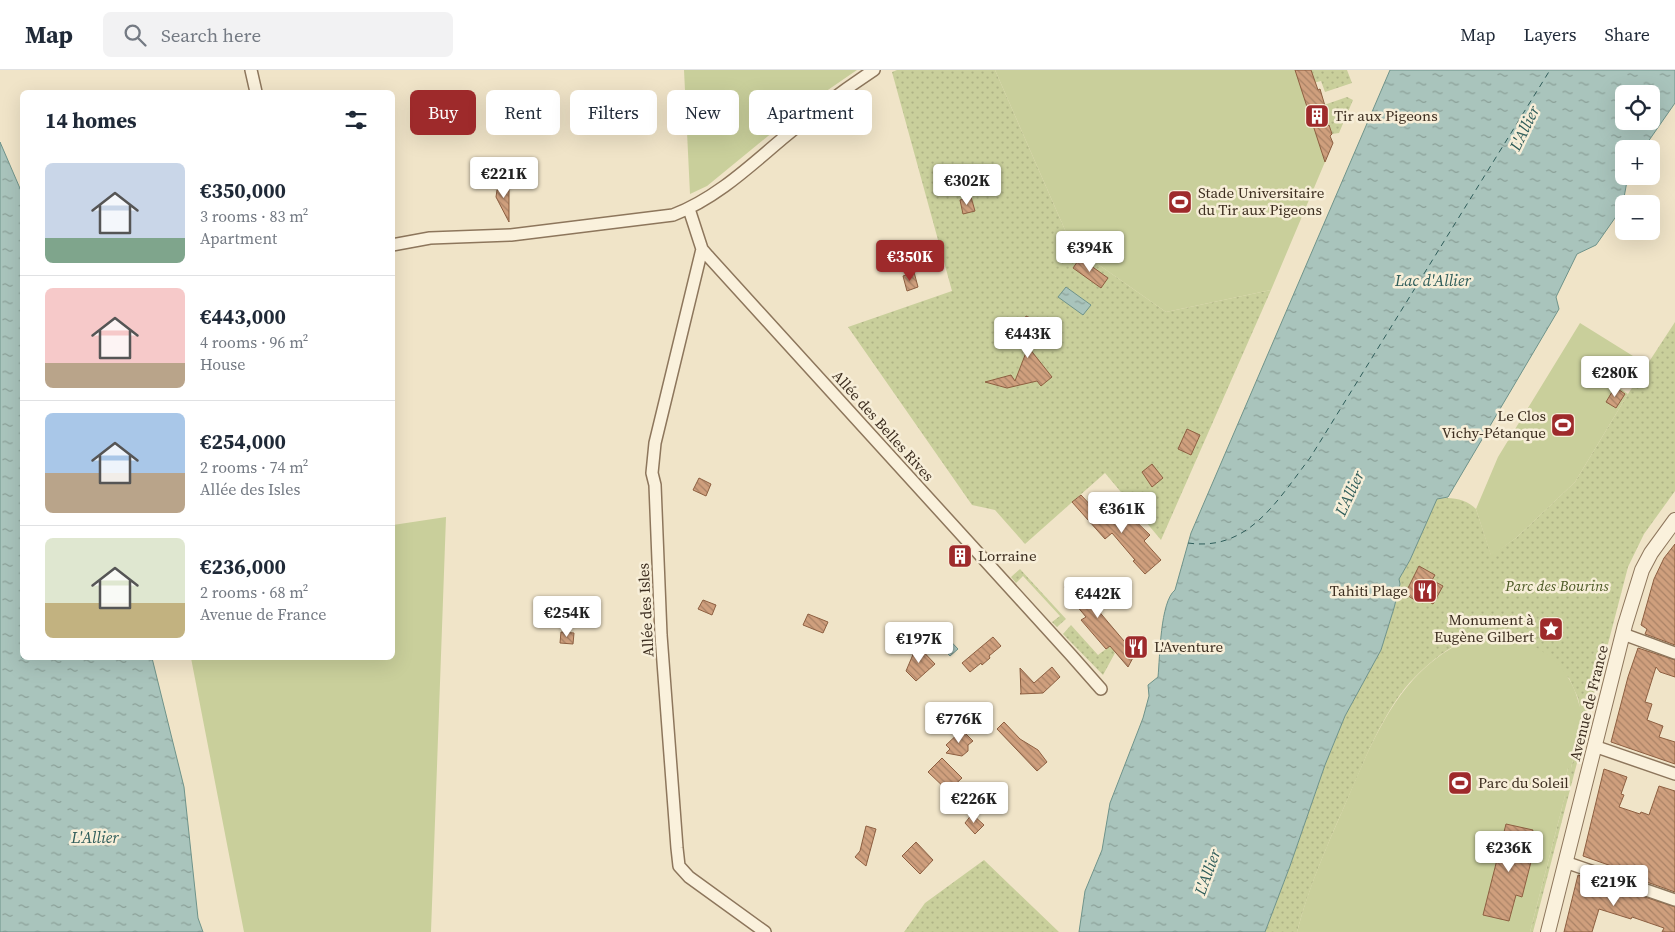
<!DOCTYPE html>
<html lang="en">
<head>
<meta charset="utf-8">
<style>
	:root { --surface:#fff; --page:#f2f2f3; --text:#1f2937; --muted:#747a83; --line:#e0e1e3; --accent:#9e2a2b }
	body { margin:0; font-family:"Source Serif 4",serif; background:var(--page); color:var(--text); height:100vh; display:flex; flex-direction:column; font-size:19px; white-space:nowrap }
	* { box-sizing:border-box; margin:0 }
	p { font-size:16px; color:var(--muted) }
	.icon { flex:none; width:28px; height:28px; fill:none; stroke:currentColor; stroke-width:2; stroke-linecap:round; stroke-linejoin:round }
	.map { position:relative; flex:1; overflow:hidden }
	.details { position:absolute; left:20px; top:20px; width:375px; height:570px; display:flex; flex-direction:column; background:var(--surface); border-radius:8px; box-shadow:0 5px 20px #0002 }
	.details>* { flex:none }
	.top-card { position:absolute; left:410px; top:20px; width:475px; height:45px; display:flex; gap:10px }
	.tools { position:absolute; left:1615px; top:15px; display:grid; gap:10px }
	.tools a { display:grid; place-items:center; width:45px; height:45px; border-radius:8px; background:var(--surface); box-shadow:0 5px 20px #0002; font-size:25px }
	.price { position:absolute; translate:-50% -42px; padding:0 11px; border-radius:5px; background:#fff; color:#222; font-size:16px; line-height:32px; filter:drop-shadow(0 1px 2px #0008) }
	.price::after { content:''; position:absolute; left:50%; top:30px; width:15px; height:11px; margin-left:-8px; background:inherit; clip-path:polygon(0 0,100% 0,50% 100%) }
	.price.current { background:var(--accent); color:#fff }
	ul { padding:0; list-style:none }
	li { display:flex; align-items:center; gap:15px; height:125px; padding:0 25px }
	li+li { border-top:1px solid var(--line) }
	li span { display:grid; place-items:center; flex:none; width:140px; height:100px; border-radius:8px; color:#555 }
	li>.icon { margin-inline-start:auto }
	span .icon { width:60px; height:60px; fill:#fffc; stroke-width:1 }
	li b { font-size:21px }
	h2 { display:flex; justify-content:space-between; align-items:center; height:60px; padding:0 25px; font-size:21px }
	.tag { padding:0 18px; border-radius:8px; background:var(--surface); box-shadow:0 5px 20px #0002; font-size:18px; line-height:45px }
	.tag.current { background:var(--accent); color:#fff }
	header { display:flex; align-items:center; gap:30px; box-sizing:border-box; height:70px; padding:0 25px; background:var(--surface); border-bottom:1px solid var(--line) }
	header strong { font-size:24px }
	nav { display:flex; gap:28px; margin-inline-start:auto; font-size:18px }
	.search { width:350px; height:45px; background:var(--page); display:flex; align-items:center; gap:12px; box-sizing:border-box; padding:0 18px; border-radius:8px; color:var(--muted); font-size:19px }
	.map>svg:first-child { display:block }
	.grass { fill:url(#grass-dots) }
	.garden { fill:#c9cf9b }
	.water { fill:url(#water-ripples); stroke:#6f938a; fill-rule:evenodd }
	.lines { fill:none; stroke-linecap:round; stroke-linejoin:round }
	.ferry { stroke:#2f5d5a; stroke-width:1; stroke-dasharray:6 5; stroke-linecap:butt }
	.building { fill:url(#building-back-hatch); stroke:#8d5f41 }
	.minor-casing { stroke:#8d765c; stroke-width:14 }
	.tertiary-casing { stroke:#8d765c; stroke-width:16 }
	.minor { stroke:#faf1dc; stroke-width:11 }
	.tertiary { stroke:#faf1dc; stroke-width:14 }
	.labels { text-anchor:middle; stroke-width:5; stroke-linejoin:round; paint-order:stroke }
	.poi-label { font-size:15px; fill:#3d2e20; stroke:#f7eed8; text-anchor:start }
	.street-label { font-size:15px; fill:#3d2e20; stroke:#f7eed8 }
	.park-label { font-size:15px; font-style:italic; fill:#4d5a26; stroke:#f7eed8 }
	.water-label { font-size:16px; font-style:italic; fill:#2f5d5a; stroke:#f7eed8 }
</style>
</head>
<body>
<header>
<strong>Map</strong>
<div class="search"><svg class="icon" aria-label="search" viewBox="0 0 24 24"><circle cx="10" cy="10" r="6"/><path d="M15 15l6 6"/></svg>Search here</div>
<nav><a>Map</a><a>Layers</a><a>Share</a></nav>
</header>
<div class="map">
<svg width="1675" height="862" viewBox="0 0 1675 862">
	<defs>
		<pattern id="grass-dots" width="8" height="8" patternUnits="userSpaceOnUse" patternTransform="scale(1.25)"><rect width="8" height="8" fill="#c9cf9b"/><path d="M2 2h.1M6 6h.1" fill="none" stroke="#aeb285" stroke-width="1.8" stroke-linecap="round"/></pattern>
		<pattern id="water-ripples" width="26" height="14" patternUnits="userSpaceOnUse" patternTransform="scale(1.25)"><rect width="26" height="14" fill="#a9c4bc"/><path d="M2 4q2-2 4 0t4 0M15 11q2-2 4 0t4 0" fill="none" stroke="#8ba098"/></pattern>
		<pattern id="building-back-hatch" width="6" height="6" patternUnits="userSpaceOnUse" patternTransform="scale(1.25)"><rect width="6" height="6" fill="#cf9f7d"/><path d="M-1 5l2 2M0 0l6 6M5-1l2 2" fill="none" stroke="#a98266"/></pattern>
	</defs>
	<rect width="100%" height="100%" fill="#f0e4c8"/>
	<path class="grass" d="M897,0h98l77,176 94,66 105,-22 -110,250 -56,-67 -80,71 -30,-34 -23,-5 -124,-178 104,-36 -60,-219z
		M1312,0h35l5,13 -27,9 -4,-11 -8,2 -4,-12z
		M1347,27l6,3 -14,33 -7,1 -3,-8h-2l-6,-19 3,-2z
		M1675,252v169l-31,43 -16,33 -95,365h-3l34,-132 2,-14 -2,-1 4,-17h3l12,-45 -5,-25 -9,-20 -60,-45c-40,-9 -92,36 -112,66 -21,31 -34,65 -49,99 -19,43 -39,88 -51,134h-32l25,-66 35,-101 20,-49 36,-66 13,-42 6,-24 -1,-5 11,-19 27,-61c13,-3 30,0 39,10l15,46 25,-17 59,-56 53,-88z
		M1020,499l46,50 -9,8 -5,-5 8,-6 -37,-40 -7,7 -5,-6z
		M1071,555l27,30 12,-9 5,4 -1,2 1,1 -12,22 -40,-41z
		M984,790l75,72h-155l21,-29z"/>
	<path class="garden" d="M684,0h173l-51,35 -99,81 -17,8z
		M995,0h317l-2,1 8,19 2,-1 5,17 -4,2 6,18 2,-1 3,9 -2,2 2,6 -2,8 -59,140 -105,22 -94,-66z
		M1580,253l53,33 -18,29 13,9 -53,88 -59,56 -25,18 -15,-47 22,-52z
		M446,447l-15,415h-187l-53,-274h201l1,-133z
		M1497,561c11,2 19,6 29,11 27,13 46,32 53,62 2,6 5,13 4,19 -2,16 -9,31 -12,45h-3l-4,16 3,1 -3,15 -34,132h-233c11,-43 29,-84 47,-125 27,-62 52,-132 117,-164 11,-5 23,-10 36,-12z"/>
	<path class="water" d="M1390,0h285v33l-32,46h-19v27h4l-6,32 -26,37 -19,9 -21,43 3,12 -111,188 -11,2 -27,61 -11,19 1,5 -6,24 -13,42 -36,66 -20,49 -35,101 -25,66h-186l6,-41 17,-41 8,-47 33,-85 6,-22 -1,-11 10,-8c2,-20 2,-75 17,-87l16,-57zM1624,24h27v27h-27z
		M0,72l22,51v465h130l32,129 14,131 5,14h-203z
		M1066,217l25,18 -8,10 -25,-18z
		M940,560l18,19 -8,7 -17,-18z"/>
	<g class="lines">
		<path class="ferry" d="M1188,473c61,9 90,-44 122,-85l240,-388"/>
	</g>
	<path class="building" d="M1295,0h16l7,20 2,-1 5,17 -4,1 6,19 2,-1 3,9 -2,2 3,7 -8,19z
		M499,115h10v37l-13,-25 1,-7h2z
		M971,127l4,14 -12,3 -3,-14z
		M1080,188l28,20 -7,10 -28,-20z
		M914,202l4,15 -11,4 -4,-15z
		M1026,246l22,10 -19,22 23,29 -11,9 -4,-5 -30,7 -22,-6 26,-7 4,6 12,-31 -2,2 -5,-20z
		M1615,317l10,7 -9,14 -10,-6z
		M1187,359l13,6 -9,20 -13,-6z
		M1152,394l11,14 -11,9 -10,-15z
		M699,408l12,6 -5,12 -13,-6z
		M1081,425l27,29 16,-14 26,25 -6,6 17,19 -16,14 -12,-13 2,-1 -23,-27 -7,6 -33,-37z
		M1675,474v101l-30,-11 2,-5 -6,-4 13,-46 10,-21z
		M1419,496l16,9 -3,5 11,6 -10,18 -12,-7 -3,5 -13,-8z
		M1094,508l7,21 -10,3 44,52 -7,13 -18,-21 -4,3 -25,-29 5,-3 -15,-18 2,-2 -9,-10 9,-7 5,6 8,-6z
		M703,530l13,5 -4,10 -14,-6z
		M808,544l20,8 -5,11 -20,-8z
		M561,562l13,1 -1,11 -13,-1z
		M993,567l8,9 -12,10 1,2 -8,7 -1,-2 -11,9 -8,-9z
		M917,575l18,19 -19,17 -10,-10z
		M1638,578l37,12v17l-15,-5 -4,-5 -11,35 7,2 -5,16 16,6 -4,11 16,5v22l-64,-22 17,-65z
		M1052,597l8,10 -17,16 -23,1 1,-1 -1,-25 14,15z
		M1004,652l16,17 18,11 9,12 -10,9 -40,-42z
		M962,660l11,11 -5,4v6l-6,5 -16,-3 4,-4 -4,-4z
		M942,688l20,20 -14,13 -20,-19z
		M1604,699l23,8 -6,17 3,1 -5,12 21,7 1,-2 8,3 10,-29 16,5v101l-48,-17h10l-54,-19z
		M972,744l12,11 -9,9 -10,-11z
		M1506,754l27,6 -7,26 6,2 -10,39 -6,-2 -7,26 -26,-6z
		M866,756l10,3 -10,37 -11,-9 5,-6z
		M916,772l17,18 -13,14 -18,-18z
		M1578,805l97,32v25h-13l2,-4 -32,-11 -1,2 -32,-10 -7,23h-28z"/>
	<g class="lines">
		<defs>
			<path id="minor" d="M251,0l5,22
				M689,139l13,40 6,7 363,399 30,34
				M392,175l38,-7 81,-3 162,-20c42,-16 76,-48 109,-76 30,-25 60,-48 92,-69
				M702,179l-47,194 -3,30 3,12 6,150 16,213 2,18 10,11 76,55
				M1623,564l52,19
				M1594,676l81,28
				M1565,792l110,38"/>
			<path id="tertiary" d="M1548,862l77,-307 17,-55 9,-17 24,-33"/>
		</defs>
		<use href="#minor" class="minor-casing"/>
		<use href="#tertiary" class="tertiary-casing"/>
		<use href="#minor" class="minor"/>
		<use href="#tertiary" class="tertiary"/>
	</g>
	<defs>
		<symbol id="building-square" viewBox="-11 -11 22 22"><rect x="-9" y="-9" width="18" height="18" rx="4" fill="#9e2a2b" stroke="#f7eed8"/><path d="M-4-6H4V6H1V3H-1V6H-4ZM-2.5-4.3h1.7v1.8h-1.7ZM.8-4.3h1.7v1.8H.8ZM-2.5-1h1.7V.8h-1.7ZM.8-1h1.7V.8H.8Z" fill="#fff"/></symbol>
		<symbol id="stadium-square" viewBox="-11 -11 22 22"><rect x="-9" y="-9" width="18" height="18" rx="4" fill="#9e2a2b" stroke="#f7eed8"/><path d="M0-5a6.5 5 0 1 0 0 10a6.5 5 0 1 0 0-10ZM-3.5-1.8h7v3.6h-7Z" fill="#fff"/></symbol>
		<symbol id="restaurant-square" viewBox="-11 -11 22 22"><rect x="-9" y="-9" width="18" height="18" rx="4" fill="#9e2a2b" stroke="#f7eed8"/><path d="M-5-6h1v4h1v-4h1v4h1v-4h1v5L-1.5 .5V6h-2V.5L-5-1ZM5-6V6H3V1.5H1.5Q1.5-4 5-6Z" fill="#fff"/></symbol>
		<symbol id="sight-square" viewBox="-11 -11 22 22"><rect x="-9" y="-9" width="18" height="18" rx="4" fill="#9e2a2b" stroke="#f7eed8"/><path d="M0-6L1.8-2.2L6-1.7L2.9 1.2L3.7 5.4L0 3.3L-3.7 5.4L-2.9 1.2L-6-1.7L-1.8-2.2Z" fill="#fff"/></symbol>
	</defs>
	<g fill-rule="evenodd">
		<use href="#building-square" x="1303" y="32" width="28" height="28"/>
		<use href="#stadium-square" x="1166" y="118" width="28" height="28"/>
		<use href="#stadium-square" x="1549" y="341" width="28" height="28"/>
		<use href="#building-square" x="946" y="472" width="28" height="28"/>
		<use href="#restaurant-square" x="1411" y="507" width="28" height="28"/>
		<use href="#sight-square" x="1537" y="545" width="28" height="28"/>
		<use href="#restaurant-square" x="1122" y="563" width="28" height="28"/>
		<use href="#stadium-square" x="1446" y="699" width="28" height="28"/>
	</g>
	<g class="labels">
		<g class="poi-label">
			<text x="1334" y="51">Tir aux Pigeons</text>
			<text x="1198" y="128">Stade Universitaire<tspan x="1198" dy="17">du Tir aux Pigeons</tspan></text>
			<text x="1546" y="351" text-anchor="end">Le Clos<tspan x="1546" dy="17">Vichy-Pétanque</tspan></text>
			<text x="978" y="491">Lorraine</text>
			<text x="1408" y="526" text-anchor="end">Tahiti Plage</text>
			<text x="1534" y="555" text-anchor="end">Monument à<tspan x="1534" dy="17">Eugène Gilbert</tspan></text>
			<text x="1154" y="582">L'Aventure</text>
			<text x="1478" y="718">Parc du Soleil</text>
		</g>
		<g class="street-label">
			<text transform="translate(883 356) rotate(48)" y="5">Allée des Belles Rives</text>
			<text transform="translate(646 540) rotate(-93)" y="5">Allée des Isles</text>
			<text transform="translate(1589 633) rotate(-76)" y="5">Avenue de France</text>
		</g>
		<g class="park-label">
			<text x="1557" y="521">Parc des Bourins</text>
		</g>
		<g class="water-label">
			<text transform="translate(1524 58) rotate(-64)" y="6">L'Allier</text>
			<text x="1433" y="216">Lac d'Allier</text>
			<text transform="translate(1349 423) rotate(-65)" y="6">L'Allier</text>
			<text x="95" y="773">L'Allier</text>
			<text transform="translate(1207 802) rotate(-70)" y="6">L'Allier</text>
		</g>
	</g>
</svg>
<div class="tools">
<a><svg class="icon" aria-label="locate" viewBox="0 0 24 24"><circle cx="12" cy="12" r="6"/><path d="M12 2v4M12 18v4M2 12h4M18 12h4"/></svg></a>
<a>+</a>
<a>−</a>
</div>
<b class="price" style="left:504px;top:129px">€221K</b>
<b class="price" style="left:967px;top:136px">€302K</b>
<b class="price" style="left:1090px;top:203px">€394K</b>
<b class="price current" style="left:910px;top:212px">€350K</b>
<b class="price" style="left:1028px;top:289px">€443K</b>
<b class="price" style="left:1615px;top:328px">€280K</b>
<b class="price" style="left:1122px;top:464px">€361K</b>
<b class="price" style="left:1098px;top:549px">€442K</b>
<b class="price" style="left:567px;top:568px">€254K</b>
<b class="price" style="left:919px;top:594px">€197K</b>
<b class="price" style="left:959px;top:674px">€776K</b>
<b class="price" style="left:974px;top:754px">€226K</b>
<b class="price" style="left:1509px;top:803px">€236K</b>
<b class="price" style="left:1614px;top:837px">€219K</b>
<div class="top-card">
<a class="tag current">Buy</a>
<a class="tag">Rent</a>
<a class="tag">Filters</a>
<a class="tag">New</a>
<a class="tag">Apartment</a>
</div>
<section class="details">
<h2>14 homes<svg class="icon" aria-label="filters" viewBox="0 0 24 24"><path d="M4 7h16M4 17h16"/><circle cx="9" cy="7" r="2"/><circle cx="15" cy="17" r="2"/></svg></h2>
<ul>
<li><span style="background:linear-gradient(#c9d6e8 75%,#7fa58c 0)"><svg class="icon" aria-label="home" viewBox="0 0 24 24"><path d="M3 11l9-7 9 7M6 9v11h12V9"/></svg></span><div><b>€350,000</b><p>3 rooms · 83 m²</p><p>Apartment</p></div></li>
<li><span style="background:linear-gradient(#f6c9c9 75%,#b9a48a 0)"><svg class="icon" aria-label="home" viewBox="0 0 24 24"><path d="M3 11l9-7 9 7M6 9v11h12V9"/></svg></span><div><b>€443,000</b><p>4 rooms · 96 m²</p><p>House</p></div></li>
<li><span style="background:linear-gradient(#a9c7e8 60%,#b9a48a 0)"><svg class="icon" aria-label="home" viewBox="0 0 24 24"><path d="M3 11l9-7 9 7M6 9v11h12V9"/></svg></span><div><b>€254,000</b><p>2 rooms · 74 m²</p><p>Allée des Isles</p></div></li>
<li><span style="background:linear-gradient(#dfe7d0 65%,#c2b280 0)"><svg class="icon" aria-label="home" viewBox="0 0 24 24"><path d="M3 11l9-7 9 7M6 9v11h12V9"/></svg></span><div><b>€236,000</b><p>2 rooms · 68 m²</p><p>Avenue de France</p></div></li>
</ul>
</section>
</div>
</body>
</html>
